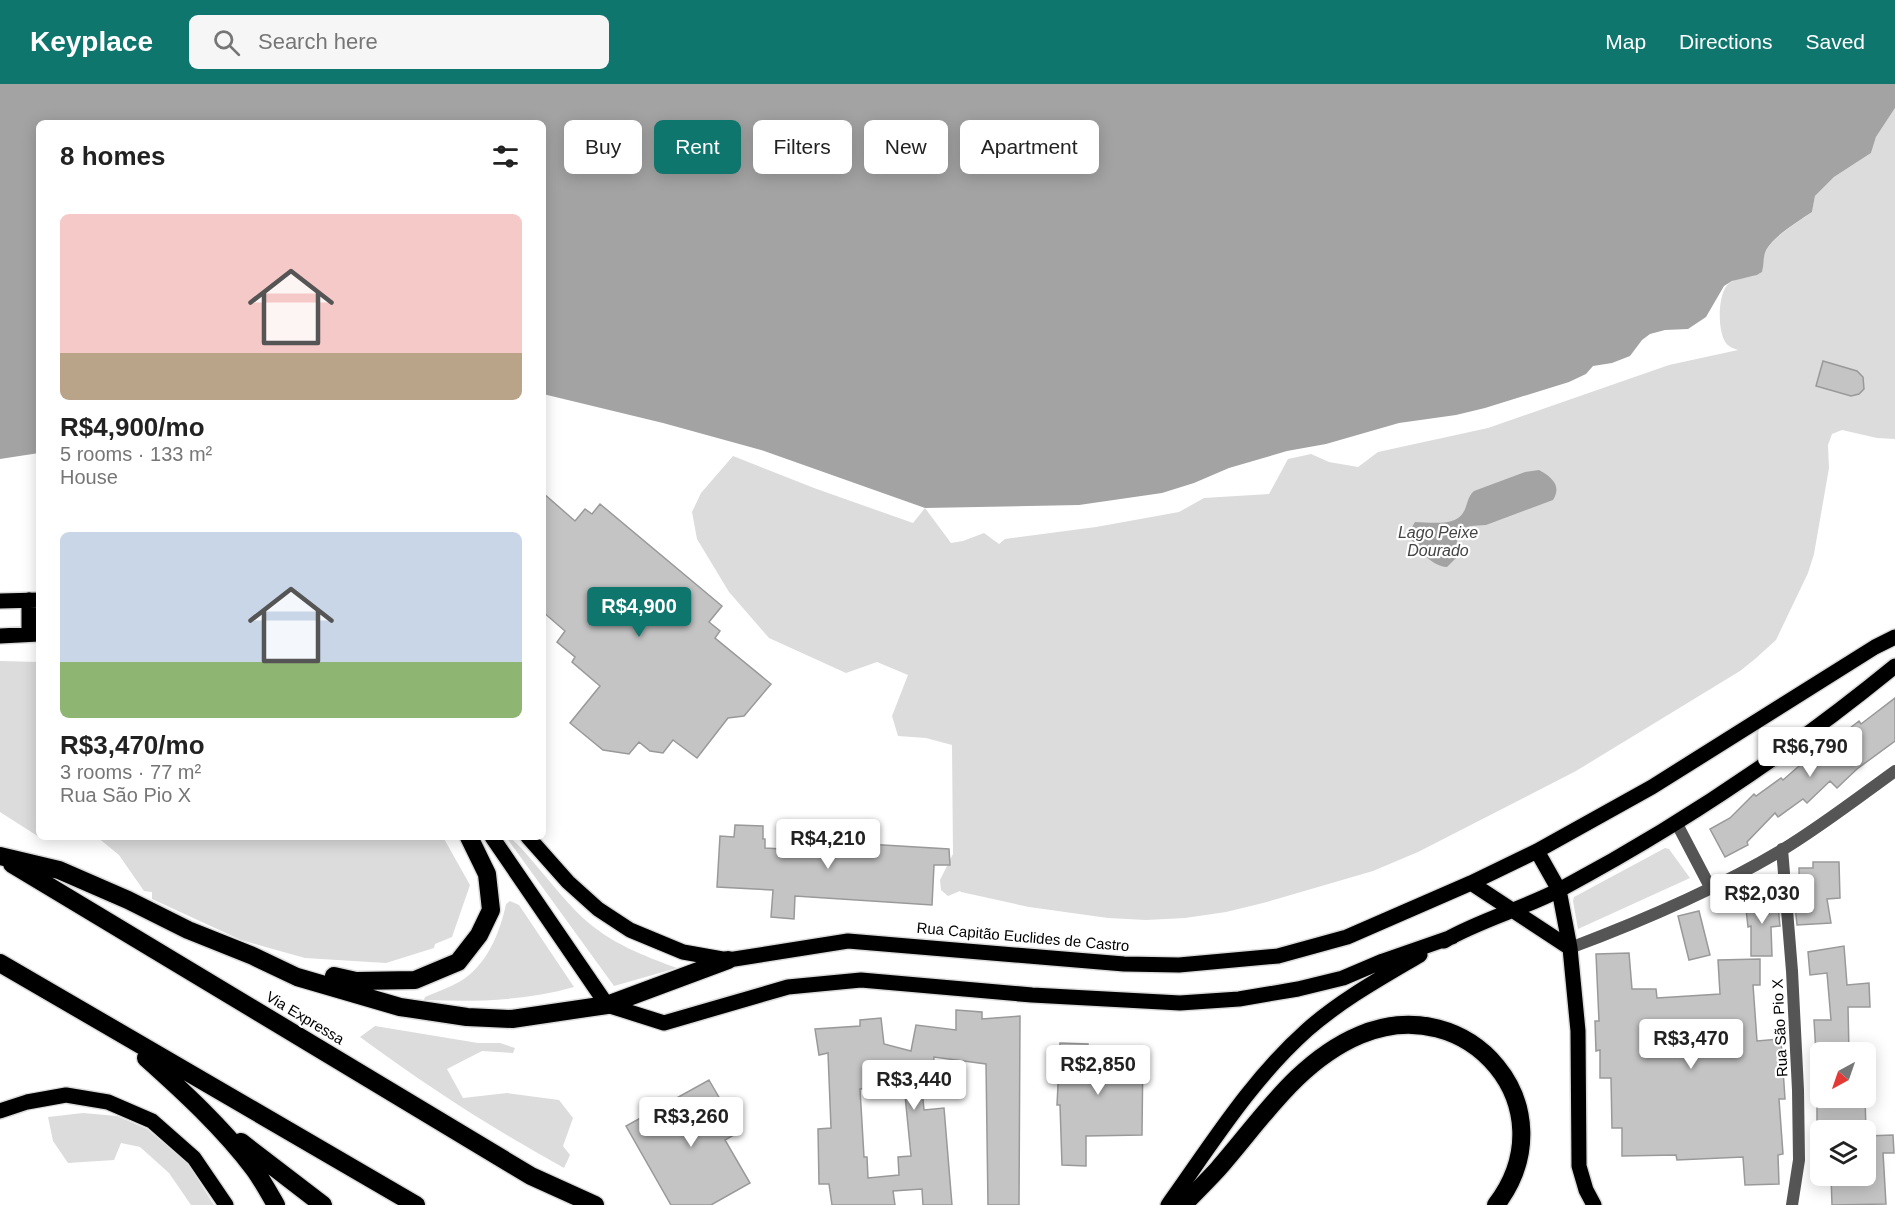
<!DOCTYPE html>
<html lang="en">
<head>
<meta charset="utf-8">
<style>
	:root { --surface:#fff; --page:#f6f6f6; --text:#222; --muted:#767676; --accent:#0f766e }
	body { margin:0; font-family:Arial,sans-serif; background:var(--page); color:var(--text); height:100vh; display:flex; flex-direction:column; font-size:22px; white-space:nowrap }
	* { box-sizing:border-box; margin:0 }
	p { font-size:20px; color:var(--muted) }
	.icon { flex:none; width:33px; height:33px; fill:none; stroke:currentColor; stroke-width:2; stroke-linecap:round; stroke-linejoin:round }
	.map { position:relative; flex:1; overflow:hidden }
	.details { position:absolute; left:36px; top:36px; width:510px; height:720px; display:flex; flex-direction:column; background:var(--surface); border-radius:9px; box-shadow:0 3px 15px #0003 }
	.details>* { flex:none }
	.guide { position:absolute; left:564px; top:36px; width:570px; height:54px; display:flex; gap:12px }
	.needle { width:39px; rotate:220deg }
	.tools { position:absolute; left:1810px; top:958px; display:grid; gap:12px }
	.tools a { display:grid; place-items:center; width:66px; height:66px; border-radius:9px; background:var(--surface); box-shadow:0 3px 15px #0003; font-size:30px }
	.price { position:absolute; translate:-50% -51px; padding:0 14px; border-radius:6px; background:#fff; color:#222; font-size:20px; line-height:39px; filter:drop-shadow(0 2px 3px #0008) }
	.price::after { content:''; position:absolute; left:50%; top:36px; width:18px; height:14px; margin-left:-9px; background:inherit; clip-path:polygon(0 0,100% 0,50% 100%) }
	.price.on { background:var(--accent); color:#fff }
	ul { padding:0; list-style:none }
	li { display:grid; align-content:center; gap:12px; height:318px; padding:0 24px }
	li span { display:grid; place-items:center; height:186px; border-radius:9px; color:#555 }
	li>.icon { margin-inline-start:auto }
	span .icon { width:108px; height:108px; fill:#fffc; stroke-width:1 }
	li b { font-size:26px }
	h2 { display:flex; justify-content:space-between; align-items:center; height:72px; padding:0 24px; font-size:26px }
	.chip { padding:0 21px; border-radius:9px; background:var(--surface); box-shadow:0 3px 15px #0003; font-size:21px; line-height:54px }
	.chip.on { background:var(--accent); color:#fff }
	header { display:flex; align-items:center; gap:36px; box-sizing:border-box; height:84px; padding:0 30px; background:var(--accent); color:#fff }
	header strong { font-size:28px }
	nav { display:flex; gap:33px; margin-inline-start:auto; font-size:21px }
	.search { width:420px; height:54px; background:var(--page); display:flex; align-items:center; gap:15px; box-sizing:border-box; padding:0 21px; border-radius:9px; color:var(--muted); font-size:22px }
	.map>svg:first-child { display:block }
	.green { fill:#dcdcdc }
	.water { fill:#a3a3a3 }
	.building { fill:#c4c4c4; stroke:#999; stroke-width:1.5; fill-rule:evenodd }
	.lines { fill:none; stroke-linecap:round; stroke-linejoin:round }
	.primary-casing { stroke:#dbdbdb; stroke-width:18 }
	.highway-casing { stroke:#dbdbdb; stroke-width:21 }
	.street { stroke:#555; stroke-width:12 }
	.primary { stroke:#000; stroke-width:15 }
	.highway { stroke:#000; stroke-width:18 }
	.labels { text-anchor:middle; stroke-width:4.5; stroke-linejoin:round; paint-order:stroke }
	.street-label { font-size:15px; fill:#000; stroke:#fff }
	.water-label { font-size:16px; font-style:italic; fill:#444; stroke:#fff }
</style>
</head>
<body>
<header>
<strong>Keyplace</strong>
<div class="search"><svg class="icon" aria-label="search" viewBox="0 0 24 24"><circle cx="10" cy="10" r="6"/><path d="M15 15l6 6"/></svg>Search here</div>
<nav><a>Map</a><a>Directions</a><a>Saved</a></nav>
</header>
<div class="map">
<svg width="1895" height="1121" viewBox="0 0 1895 1121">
	<rect width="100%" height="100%" fill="#fff"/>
	<path class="green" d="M1895,24v331l-18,-1 -35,-8 -10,4 -4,11 1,23 -15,86 -6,19 -32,67 -21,19 -15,12 -164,100 -158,81 -45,19 -106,31 -41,10 -41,6 -39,2 -38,-2 -79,-11 -68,-15 -1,-1 -12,5 -7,-6 -1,-10 13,-26 -1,-109 -26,-7 -28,-2 -6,-20 16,-41 -31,-13 -31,11 -77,-35 -40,-46 -32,-53 -5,-27 9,-19 32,-37 81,32 99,35 12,-15 26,35 12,-2 21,-8 15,11 6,-5 91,-12 83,-15 25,-14 65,-4 19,-35 23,-5 18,8 29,5 20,-15 110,-24 181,-63 69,-15c-3,-1 -9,-3 -12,-7 -9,-11 -9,-54 5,-61 9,-6 21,-3 31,-10 1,-6 1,-14 3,-19 7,-16 33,-31 47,-41l3,-16 19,-19 37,-24 5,-16z
		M0,577l39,1v175l-39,-25z
		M97,753h346l27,48 -18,52 -17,7 -1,4 -48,15 -81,-5 -64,-18 -89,-41v-7l-8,-1 -25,-36z
		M506,753h4l11,11c21,23 40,49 62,70 27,25 61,38 94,50l-63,18z
		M1665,764l4,1 21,29 -112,51 -5,-28 1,-4z
		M510,817l9,4 55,82c-49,14 -99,15 -150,13l1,-3c11,-5 23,-9 34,-15 27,-15 41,-49 47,-78z
		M375,942l103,17h22l15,5 -2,5 -31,-2 -35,18 16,29 44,-5 52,7 14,18 -10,28 7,9 -6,13c-71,-39 -139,-83 -204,-131z
		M83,1029l34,3 30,13 41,35 26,41h-23l-22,-32 -29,-26 -19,-4 -7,17 -46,3 -15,-22 -5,-24z"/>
	<path class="water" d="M0,0h1895v24l-19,29 -5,16 -37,24 -19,19 -3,16c-13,9 -42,26 -47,41 -2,6 -1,12 -3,19l-5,3 -25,6 -8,5 -18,31 -18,12 -23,1 -15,4 -8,6 -12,16 -18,7 -19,3 -7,8 -17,8 -84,26 -29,7 -57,8 -73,21 -39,7 -58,17 -35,15 -32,10 -83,12 -154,3 -164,-58 -98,-27 -120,-29v-271h-504v330l-39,6z
		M1539,386c13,7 23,16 14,30l-67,25 -16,1 -13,13 -1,19 -9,9c-16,-1 -27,-17 -37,-29l-1,-6 6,-10c14,0 39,5 48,-9 5,-8 4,-16 11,-22l51,-19z"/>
	<path class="building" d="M1823,277l34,10 6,6 1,12 -5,5 -8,2 -35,-10z
		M543,409l32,28 10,-12 7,5 8,-10 122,102 -13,16 11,9 -5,7 56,46 -27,32 -16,2 -31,40 -24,-18 -10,13 -13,-2 -11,-9 -10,12 -26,-4 -33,-27 30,-37 -28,-24 3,-5 -18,-15 8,-11 -22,-19z
		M1895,614v43l-38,28 -20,19 -7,-7 -23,22 -4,-4 -25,18 -3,-4 -28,29 1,3 -23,12 -15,-28 20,-11 24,-24 2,2 25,-18 2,2 47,-41 2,3 27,-21 2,3z
		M735,741l28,1v13h2v9l35,2 1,-10 148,9 1,16h-16l-2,40 -137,-9 -1,23 -23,-2 2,-27 -56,-3 3,-51 14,1z
		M1813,778h26l1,36 -13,1 4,24 -34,2 -2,-20h5l-1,-37h14z
		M1770,814l1,9 7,-1 2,20 -9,1 1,29h-21v-30l-3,1 -3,-27z
		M1699,827l11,44 -21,5 -11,-44z
		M1844,862l3,39 22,-2 1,24h-22l1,46h-33l-2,-33h17l-4,-47 -17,2 -2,-23z
		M1629,869l3,36h24l1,9 63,-4 -2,-34 42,-1v26h-7l4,56 24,-2 4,60h-6l4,55 -5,1 1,29 -34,1 -2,-28 -66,3 -1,-5 -54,1v-28h-10l-1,-50h-11v-28l-4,1 -1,-30h4l-3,-67z
		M956,926l26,2v7l38,-3 -1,189h-31l-2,-141 -52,-7 -1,13 -13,-1 4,41 20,-2 8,97h-29l-1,-16 -29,2 2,14h-63l-3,-21h-10l-1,-55 13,-1 -3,-75 -9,2 -4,-26 45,-3v-6l21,-2 3,26 27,7 5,-26 40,5zM904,1001l7,71 -13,1 1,18 -31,3 -1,-21h-3l-4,-68z
		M1060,959l28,1v4l55,-2 -1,89 -56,1v30l-24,-1 -2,-60h-3z
		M709,996l30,52 -14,8 25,43 -39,22h-40l-45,-79z
		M1817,1014h48l1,33h-49z
		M1893,1051l1,18h-11l3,51 -54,1 -1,-29h35v-40z"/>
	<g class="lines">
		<defs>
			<path id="primary" d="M0,517l39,-1
				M29,550v-34
				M0,552l39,-2
				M492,753l115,168 57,18 124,-36 73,-7 171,15 148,8 59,-4 59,-10 45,-11 40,-17 69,-24
				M528,753l40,45 30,27 32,21 53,22 45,8 120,-19 276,23 55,1 99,-9 69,-19 124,-54 66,-32 115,-64 223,-140 20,-10
				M1537,767l22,39 11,58 8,83 1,135 7,24 8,15
				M1471,799l99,65
				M1444,857c36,-21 79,-32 117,-52 118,-63 230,-138 334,-223
				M0,1027l27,-9 39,-7 42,7 44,19 42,37 32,47
				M1168,1121c43,-60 83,-125 139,-175 34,-30 74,-52 113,-75"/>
			<path id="highway" d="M0,772l59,14 69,30 60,30 65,26 44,21 103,30 67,10 45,2 95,-14 121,-45
				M12,780l519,312 64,29
				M0,879l416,242
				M334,892l22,5 59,-1 43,-18 21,-27 12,-25 -4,-36 -18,-37
				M146,974c38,34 77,70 108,111 8,11 15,24 22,36
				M241,1058l82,63
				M1183,1121c12,-12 24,-24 35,-36 43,-49 80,-108 142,-134 109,-46 210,73 136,170"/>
		</defs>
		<use href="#primary" class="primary-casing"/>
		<use href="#highway" class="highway-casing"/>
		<path class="street" d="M1677,740l33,63
			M1782,765l10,122 6,119 1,70 -7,45
			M1570,864c72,-27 145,-58 212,-98 38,-23 77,-53 113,-79"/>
		<use href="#primary" class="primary"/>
		<use href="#highway" class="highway"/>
	</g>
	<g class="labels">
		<g class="street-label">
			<text transform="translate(1023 853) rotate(5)" y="5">Rua Capitão Euclides de Castro</text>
			<text transform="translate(305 934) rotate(31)" y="5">Via Expressa</text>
			<text transform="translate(1780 944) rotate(-93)" y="5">Rua São Pio X</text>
		</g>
		<g class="water-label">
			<text x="1438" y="454">Lago Peixe<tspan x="1438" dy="18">Dourado</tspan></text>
		</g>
	</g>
</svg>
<div class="tools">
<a><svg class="needle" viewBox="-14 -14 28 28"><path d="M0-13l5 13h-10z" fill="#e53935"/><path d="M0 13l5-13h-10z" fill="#767676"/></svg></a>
<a><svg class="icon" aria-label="layers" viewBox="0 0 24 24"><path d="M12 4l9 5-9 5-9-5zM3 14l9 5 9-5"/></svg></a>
</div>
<b class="price on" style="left:639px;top:554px">R$4,900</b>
<b class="price" style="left:1810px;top:694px">R$6,790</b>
<b class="price" style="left:828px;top:786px">R$4,210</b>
<b class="price" style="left:1762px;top:841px">R$2,030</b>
<b class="price" style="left:1691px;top:986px">R$3,470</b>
<b class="price" style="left:1098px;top:1012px">R$2,850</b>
<b class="price" style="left:914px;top:1027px">R$3,440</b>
<b class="price" style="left:691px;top:1064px">R$3,260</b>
<div class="guide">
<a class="chip">Buy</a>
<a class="chip on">Rent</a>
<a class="chip">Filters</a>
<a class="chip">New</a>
<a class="chip">Apartment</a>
</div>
<section class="details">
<h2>8 homes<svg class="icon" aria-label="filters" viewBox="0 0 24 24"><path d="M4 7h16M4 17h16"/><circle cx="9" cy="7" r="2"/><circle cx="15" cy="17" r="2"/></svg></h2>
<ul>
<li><span style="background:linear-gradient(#f6c9c9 75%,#b9a48a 0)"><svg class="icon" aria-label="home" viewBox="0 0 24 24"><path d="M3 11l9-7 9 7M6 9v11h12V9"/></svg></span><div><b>R$4,900/mo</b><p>5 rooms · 133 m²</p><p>House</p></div></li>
<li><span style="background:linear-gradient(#c9d6e8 70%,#8fb573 0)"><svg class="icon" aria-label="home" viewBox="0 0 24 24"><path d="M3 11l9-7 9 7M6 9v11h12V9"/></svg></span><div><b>R$3,470/mo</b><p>3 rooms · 77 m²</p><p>Rua São Pio X</p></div></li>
</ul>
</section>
</div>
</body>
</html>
